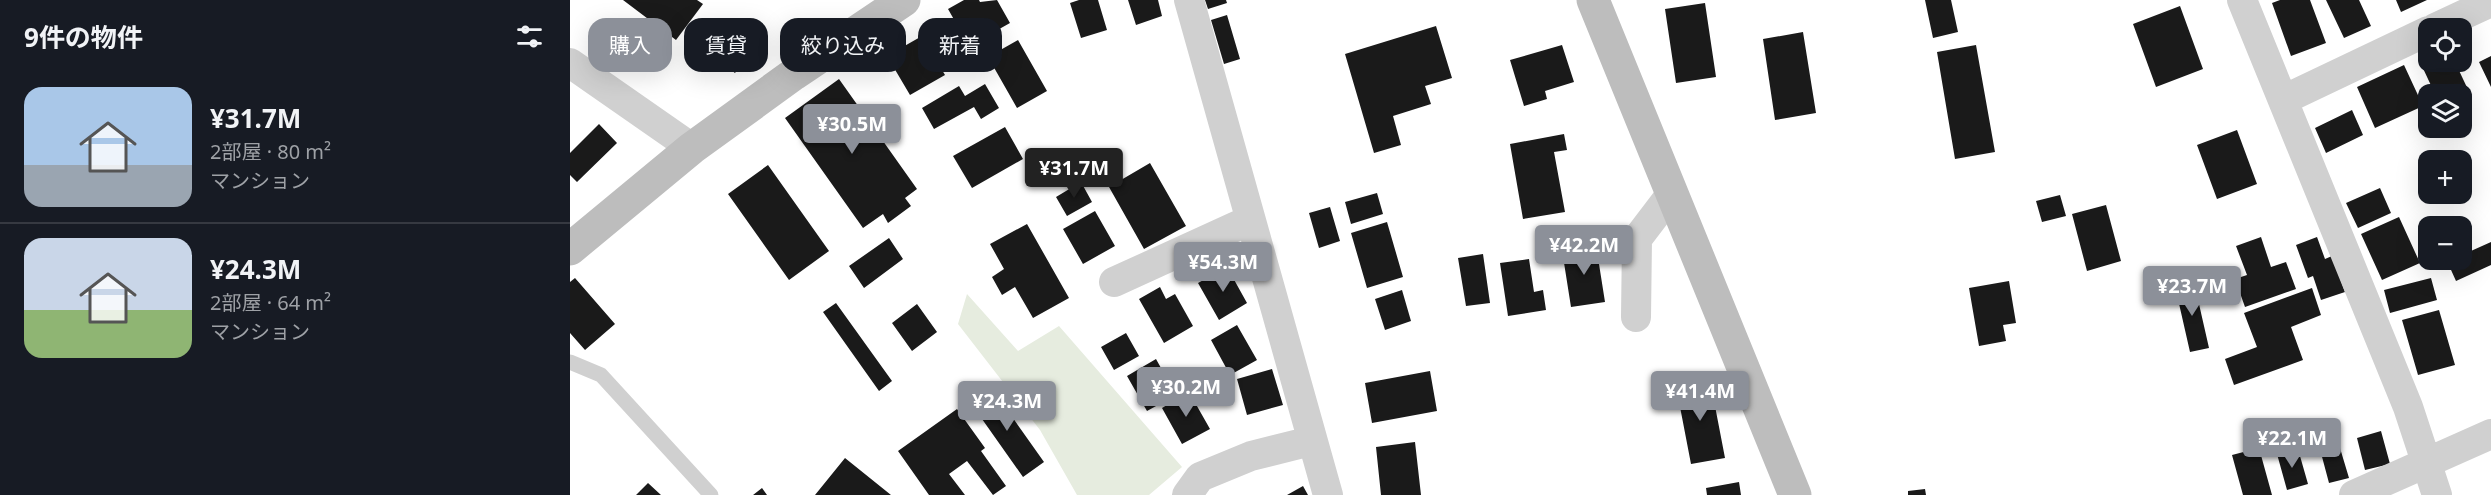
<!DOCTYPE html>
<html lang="ja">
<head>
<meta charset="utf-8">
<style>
	:root { --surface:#171b24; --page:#20242c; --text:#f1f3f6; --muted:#9ea1a6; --line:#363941; --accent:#8c9099 }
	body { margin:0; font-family:"Noto Sans","Noto Sans JP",sans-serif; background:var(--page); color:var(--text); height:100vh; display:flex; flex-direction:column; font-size:22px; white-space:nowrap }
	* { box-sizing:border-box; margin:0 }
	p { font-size:20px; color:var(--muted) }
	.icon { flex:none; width:33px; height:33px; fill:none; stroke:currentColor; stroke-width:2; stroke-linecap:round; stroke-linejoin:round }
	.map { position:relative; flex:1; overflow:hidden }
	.panel { display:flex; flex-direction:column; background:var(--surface); width:570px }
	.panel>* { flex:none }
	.hud { position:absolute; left:18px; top:18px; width:570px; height:54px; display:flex; gap:12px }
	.buttons { position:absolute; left:1848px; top:18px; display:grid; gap:12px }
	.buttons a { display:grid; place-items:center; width:54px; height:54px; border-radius:12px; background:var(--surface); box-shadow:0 6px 24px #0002; font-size:30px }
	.price { position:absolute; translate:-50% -51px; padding:0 14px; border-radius:6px; background:var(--accent); color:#fff; font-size:20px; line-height:39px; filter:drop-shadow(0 2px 3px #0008) }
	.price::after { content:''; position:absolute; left:50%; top:36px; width:18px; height:14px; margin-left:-9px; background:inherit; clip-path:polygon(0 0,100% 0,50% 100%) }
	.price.on { background:#222; color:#fff }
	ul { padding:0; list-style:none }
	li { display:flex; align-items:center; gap:18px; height:150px; padding:0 24px }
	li+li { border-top:2px solid var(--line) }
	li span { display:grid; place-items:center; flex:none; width:168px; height:120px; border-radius:18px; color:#555 }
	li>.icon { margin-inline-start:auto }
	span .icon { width:72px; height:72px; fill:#fffc; stroke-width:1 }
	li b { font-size:26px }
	h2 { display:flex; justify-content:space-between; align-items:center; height:72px; padding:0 24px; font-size:26px }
	.chip { padding:0 21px; border-radius:18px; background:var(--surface); box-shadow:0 6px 24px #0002; font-size:21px; line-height:54px }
	.chip.on { background:var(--accent); color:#fff }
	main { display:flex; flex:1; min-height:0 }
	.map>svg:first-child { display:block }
	.green { fill:#e6ecdf }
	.building { fill:#1a1a1a }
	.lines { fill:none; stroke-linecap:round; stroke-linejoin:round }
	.lane { stroke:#d0d0d0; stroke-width:15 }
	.street { stroke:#d0d0d0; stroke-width:30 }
	.secondary { stroke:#bdbdbd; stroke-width:33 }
</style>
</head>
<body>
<main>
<section class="panel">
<h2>9件の物件<svg class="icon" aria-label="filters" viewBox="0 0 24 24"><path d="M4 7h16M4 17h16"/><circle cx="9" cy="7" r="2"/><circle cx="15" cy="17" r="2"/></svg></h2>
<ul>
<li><span style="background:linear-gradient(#a9c7e8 65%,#9aa5b1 0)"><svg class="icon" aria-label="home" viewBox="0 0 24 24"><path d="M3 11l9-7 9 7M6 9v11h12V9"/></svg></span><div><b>¥31.7M</b><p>2部屋 · 80 m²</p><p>マンション</p></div></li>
<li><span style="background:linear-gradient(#c9d6e8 60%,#8fb573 0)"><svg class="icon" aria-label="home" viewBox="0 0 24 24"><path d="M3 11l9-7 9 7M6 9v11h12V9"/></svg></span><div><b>¥24.3M</b><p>2部屋 · 64 m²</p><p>マンション</p></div></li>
</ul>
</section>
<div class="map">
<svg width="1921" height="495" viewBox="0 0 1921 495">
	<rect width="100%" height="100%" fill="#fff"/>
	<path class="green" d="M397,294l51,57 41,-25 123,141 -33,28h-72l-37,-65 -82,-106z"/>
	<path class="building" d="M53,0h74l6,4 -27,36z
		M394,0h15l1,2 17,-2 13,23 -41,23 -21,-37z
		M509,0h19l9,30 -26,8 -11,-35z
		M558,0h30l4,16 -26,9z
		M635,0h21l1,3 -19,6z
		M1355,0h26l7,32 -25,6z
		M1710,0h30l16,43 -35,13 -19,-53z
		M1756,0h33l12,26 -27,12z
		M1826,0h31l-26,12z
		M1135,3l11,74 -40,6 -11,-74z
		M1610,6l23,63 -47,18 -23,-63z
		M657,15l13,44 -16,5 -13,-44z
		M866,26l16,52 -27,8 6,18 -38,12 8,29 -27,8 -29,-99z
		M168,28l19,15 -22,30 -20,-15z
		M1233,32l13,81 -41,7 -12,-81z
		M352,36l23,39 -35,20 -23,-39z
		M448,40l29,51 -30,17 -29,-51z
		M992,45l12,37 -29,9 2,8 -23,7 -14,-46z
		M1406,45l19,107 -40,7 -18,-107z
		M1921,56v31l-12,-25z
		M1858,62h27l16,34 -9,5v-7h-27l-14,-30z
		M1834,65l19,41 -48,22 -18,-41z
		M269,79l78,110 -12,9 6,8 -23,17 -5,-9 -20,14 -78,-110z
		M415,84l14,24 -18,11 -7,-12 -40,22 -12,-21 37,-22 6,10z
		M1782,110l11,25 -37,18 -11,-25z
		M29,124l18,19 -40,39 -7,-7v-22z
		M435,127l18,32 -51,29 -19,-32z
		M1667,130l20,54 -40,15 -20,-54z
		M994,134l3,16 -13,2 11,60 -42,7 -13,-75z
		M580,163l36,63 -42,23 -35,-62z
		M198,165l61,86 -40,29 -61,-86z
		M511,182l11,20 -25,14 -11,-19z
		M1810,188l11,25 -33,15 -12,-25z
		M807,193l6,21 -32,10 -6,-22z
		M1490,195l6,21 -24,6 -6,-21z
		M1536,205l15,56 -34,10 -15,-57z
		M760,207l10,34 -21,7 -10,-35z
		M525,211l20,35 -32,18 -20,-35z
		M1829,217l21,46 -38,17 -21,-46z
		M817,222l16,55 -36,11 -16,-55z
		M457,224l42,74 -36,20 -18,-31 -13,8 -10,-18 12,-8 -14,-25z
		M1691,237l10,30 15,-5 10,27 -51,18 -10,-28 12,-4 -11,-29z
		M1747,237l8,22 7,-3 13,36 -24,8 -8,-24 -5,2 -12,-33z
		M319,238l14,21 -39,29 -15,-22z
		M1921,242v23l-35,16 -9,-20 15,-1v-5z
		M1026,245l9,57 -34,5 -9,-57z
		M913,254l7,49 -24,3 -8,-48z
		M959,259l5,33 9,-2 3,20 -38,6 -8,-53z
		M657,267l20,36 -28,17 -21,-37z
		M5,278l40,46 -30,26 -15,-17v-51z
		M1861,278l6,22 -47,13 -6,-23z
		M1439,281l7,42 -13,2 3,16 -27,5 -10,-58z
		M1624,282l15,66 -19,4 -15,-66z
		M590,287l6,12 9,-5 18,32 -29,17 -25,-44z
		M1742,288l9,27 -30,12 12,33 -69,25 -9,-26 32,-12 -13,-34z
		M832,290l9,31 -26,9 -10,-31z
		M266,303l56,78 -13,10 -56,-79z
		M347,304l20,28 -25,19 -20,-28z
		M1869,310l16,55 -37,10 -16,-55z
		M667,325l20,35 -27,15 -19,-35z
		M556,333l13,23 -25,14 -13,-23z
		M586,359l20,36 -29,16 -20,-35z
		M702,369l11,36 -36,10 -10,-36z
		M860,371l7,40 -65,12 -7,-40z
		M1140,380l15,78 -34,6 -15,-78z
		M421,387l53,75 -21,15 -53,-75z
		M619,392l21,37 -28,15 -20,-36z
		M387,409l28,39 -4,3 25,35 -13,9 -26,-34 -18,13 16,21h-36l-31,-44z
		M1811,431l9,33 -25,6 -8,-32z
		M845,442l6,53h-40l-5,-48z
		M1689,448l13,47h-29l-11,-40z
		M1770,448l9,30 -20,5 -8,-30z
		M1728,449l10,35 -21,6 -10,-36z
		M275,458l46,37h-76z
		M1169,482l2,13h-34l-1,-7z
		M78,483l13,12h-25z
		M733,486l5,9h-21z
		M192,488l5,7h-14z
		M1355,489l1,6h-18v-4z"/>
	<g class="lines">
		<path class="lane" d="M0,362l31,13 110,120"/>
		<path class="street" d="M619,0l139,495
			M1672,0l166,407 29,88
			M1865,28l56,-26
			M0,63l122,85
			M1713,100l145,-69
			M544,282l136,-62
			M1066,317l1,-78 35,-46
			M617,495l13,-18 51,-21 60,-15
			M1784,495l137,-61"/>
		<path class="secondary" d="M1023,0l202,495
			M0,249l122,-101 102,-74 110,-74"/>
	</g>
</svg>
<div class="buttons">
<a><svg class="icon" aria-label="locate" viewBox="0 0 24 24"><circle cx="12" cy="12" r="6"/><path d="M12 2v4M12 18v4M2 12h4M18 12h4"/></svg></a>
<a><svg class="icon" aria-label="layers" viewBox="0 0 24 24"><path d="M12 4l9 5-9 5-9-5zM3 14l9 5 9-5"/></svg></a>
<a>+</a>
<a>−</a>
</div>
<b class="price" style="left:282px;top:155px">¥30.5M</b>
<b class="price on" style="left:504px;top:199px">¥31.7M</b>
<b class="price" style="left:1014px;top:276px">¥42.2M</b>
<b class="price" style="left:653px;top:293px">¥54.3M</b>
<b class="price" style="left:1622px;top:317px">¥23.7M</b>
<b class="price" style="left:616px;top:418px">¥30.2M</b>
<b class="price" style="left:1130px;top:422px">¥41.4M</b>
<b class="price" style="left:437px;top:432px">¥24.3M</b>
<b class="price" style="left:1722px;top:469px">¥22.1M</b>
<div class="hud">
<a class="chip on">購入</a>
<a class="chip">賃貸</a>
<a class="chip">絞り込み</a>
<a class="chip">新着</a>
</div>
</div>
</main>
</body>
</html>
